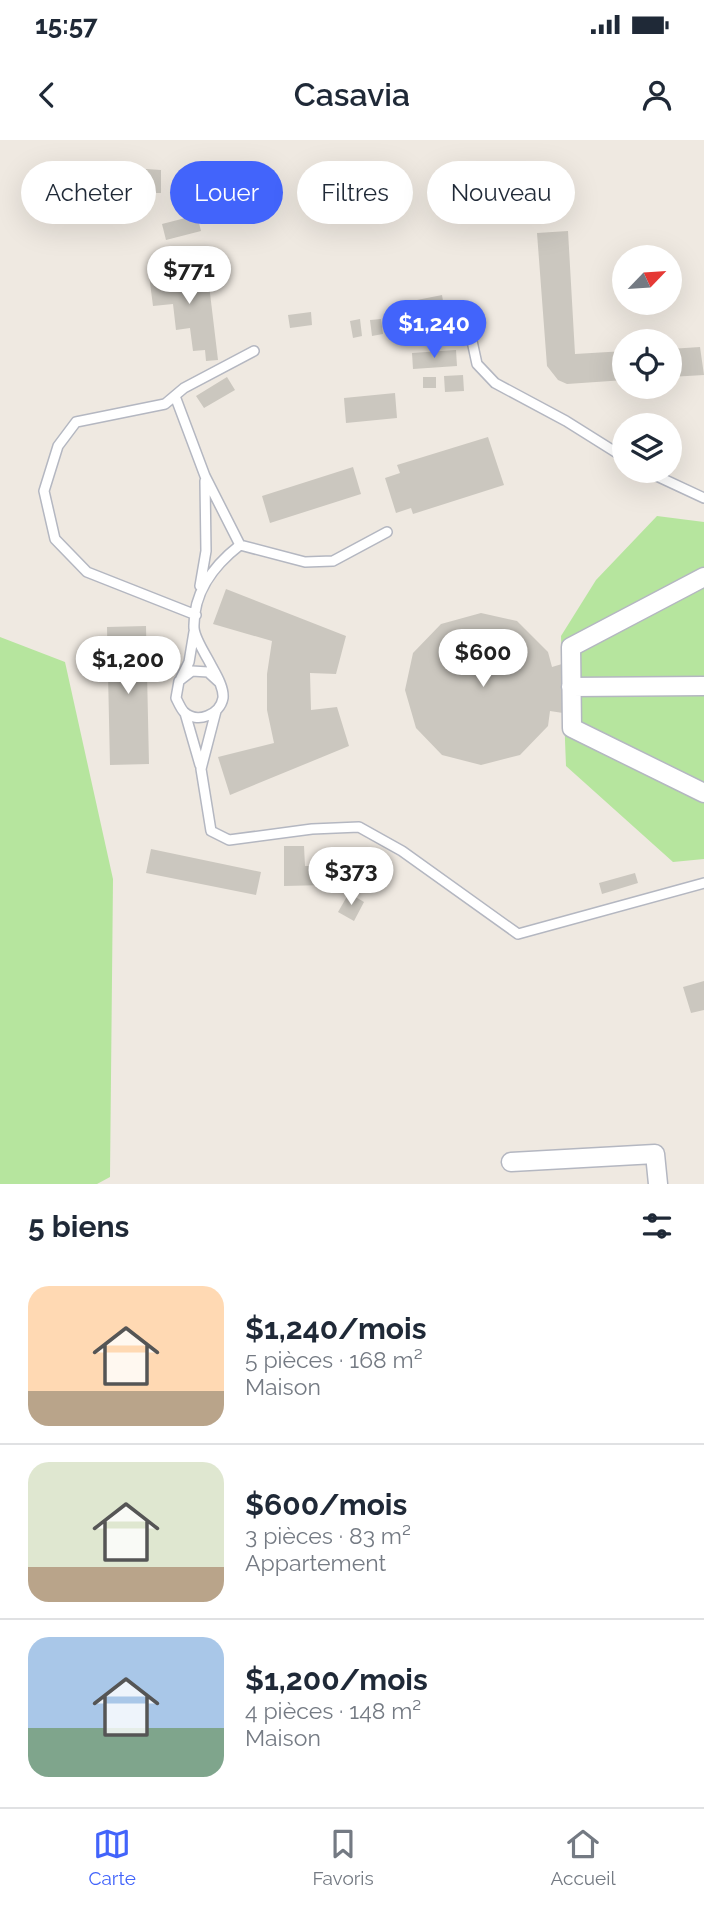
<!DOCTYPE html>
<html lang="fr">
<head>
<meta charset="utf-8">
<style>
	:root { --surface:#fff; --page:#f2f2f3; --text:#1f2937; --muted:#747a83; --line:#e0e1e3; --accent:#4264fb }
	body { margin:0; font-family:Raleway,sans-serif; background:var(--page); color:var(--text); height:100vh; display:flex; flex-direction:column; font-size:26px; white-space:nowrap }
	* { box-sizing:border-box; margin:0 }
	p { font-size:23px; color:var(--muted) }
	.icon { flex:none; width:38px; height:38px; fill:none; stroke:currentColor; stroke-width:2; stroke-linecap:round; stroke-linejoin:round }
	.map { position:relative; height:1044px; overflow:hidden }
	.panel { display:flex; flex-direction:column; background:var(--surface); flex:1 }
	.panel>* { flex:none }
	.banner { position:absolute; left:21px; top:21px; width:663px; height:63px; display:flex; gap:14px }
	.needle { width:46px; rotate:65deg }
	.tools { position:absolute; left:612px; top:105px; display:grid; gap:14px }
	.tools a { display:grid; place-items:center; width:70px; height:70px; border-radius:50%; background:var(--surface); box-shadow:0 7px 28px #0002; font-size:35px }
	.price { position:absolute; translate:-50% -60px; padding:0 16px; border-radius:24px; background:#fff; color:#222; font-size:23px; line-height:46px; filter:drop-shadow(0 2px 4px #0008) }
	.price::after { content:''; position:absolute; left:50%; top:42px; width:21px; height:16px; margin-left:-10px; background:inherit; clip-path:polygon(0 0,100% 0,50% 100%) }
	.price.current { background:var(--accent); color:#fff }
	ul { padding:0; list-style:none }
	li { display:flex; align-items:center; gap:21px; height:175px; padding:0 28px }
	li+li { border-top:2px solid var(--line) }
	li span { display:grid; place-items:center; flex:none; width:196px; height:140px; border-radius:21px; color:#555 }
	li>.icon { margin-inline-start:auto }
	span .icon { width:84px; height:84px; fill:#fffc; stroke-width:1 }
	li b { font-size:30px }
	h2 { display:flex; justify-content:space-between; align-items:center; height:84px; padding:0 28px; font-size:30px }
	.pill { padding:0 24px; border-radius:32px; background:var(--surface); box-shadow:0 7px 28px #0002; font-size:24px; line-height:63px }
	.pill.current { background:var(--accent); color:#fff }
	.status { display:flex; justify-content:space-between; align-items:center; height:49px; padding:0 35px; background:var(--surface); direction:ltr }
	.status svg { height:19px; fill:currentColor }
	header { display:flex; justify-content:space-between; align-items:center; height:91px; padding:0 28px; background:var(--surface); font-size:32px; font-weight:600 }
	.menu { display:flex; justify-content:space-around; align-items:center; height:98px; border-top:2px solid var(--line); background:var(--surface); font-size:19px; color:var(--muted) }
	.menu a { display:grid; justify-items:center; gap:4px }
	.menu .current { color:var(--accent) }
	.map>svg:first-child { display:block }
	.green { fill:#b6e59e }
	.building { fill:#cbc7bf }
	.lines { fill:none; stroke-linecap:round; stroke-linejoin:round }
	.lane-casing { stroke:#b4b7c1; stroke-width:12 }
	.street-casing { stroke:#b4b7c1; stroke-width:21 }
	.lane { stroke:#fff; stroke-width:9 }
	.street { stroke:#fff; stroke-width:18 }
</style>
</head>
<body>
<div class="status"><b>15:57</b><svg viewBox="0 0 49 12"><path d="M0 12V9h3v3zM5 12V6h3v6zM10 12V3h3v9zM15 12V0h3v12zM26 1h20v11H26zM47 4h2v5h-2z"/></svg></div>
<header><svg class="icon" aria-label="back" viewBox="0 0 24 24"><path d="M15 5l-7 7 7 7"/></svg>Casavia<svg class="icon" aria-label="person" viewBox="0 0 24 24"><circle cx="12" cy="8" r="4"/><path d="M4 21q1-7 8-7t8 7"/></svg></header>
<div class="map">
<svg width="704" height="1044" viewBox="0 0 704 1044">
	<rect width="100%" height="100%" fill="#efe9e1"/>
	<path class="green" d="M657,376l47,6v337l-31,3 -107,-96 -5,-130 35,-56z
		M0,497l65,25 48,217 -3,298 -13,7h-97z"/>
	<path class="building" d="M146,29l15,1v23h-15z
		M197,75l4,16 -35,9 -4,-16z
		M568,91l7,123 50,-3v29l-58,4 -9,-4 -11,-14 -10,-133z
		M207,128l11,92 -12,1 -1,-11 -12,1 -3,-23 -14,2 -3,-26 -20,2 -4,-31z
		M442,155l5,30 -34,6 -6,-29z
		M311,172l1,13 -22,3 -2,-13z
		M360,179l2,17 -9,2 -3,-17z
		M381,179l2,15 -11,2 -2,-16z
		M700,207l4,28 -34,2v-28z
		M456,210l1,16 -44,3 -1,-16z
		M463,235l1,16 -19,1 -1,-16z
		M227,237l8,13 -31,18 -8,-12z
		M423,237h13v11h-13z
		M395,253l2,25 -51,5 -2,-25z
		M488,297l16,48 -91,29 -2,-6 -15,5 -11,-35 15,-5 -3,-8z
		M353,327l8,27 -91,29 -8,-27z
		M226,449l120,47 -10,38 -26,-1 1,37 26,-3 12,39 -119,49 -12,-38 56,-14 -7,-33v-36l5,-33 -59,-17z
		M481,473l36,8 31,31 4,15 10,-3 1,49 -13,-2 -2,15 -28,29 -39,10 -39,-10 -26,-27 -11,-38 8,-37 28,-29z
		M146,486l3,138 -39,1 -3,-138z
		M284,706h20l1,20h19l1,19 -41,1z
		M151,709l110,23 -5,23 -110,-22z
		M635,733l3,10 -36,11 -3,-11z
		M349,753l15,9 -10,19 -16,-9z
		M704,841v29l-13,3 -8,-26z"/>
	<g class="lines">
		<defs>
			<path id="lane" d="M472,201l5,23 18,19 71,38 59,37
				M175,256l30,80 35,69
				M646,331l58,27
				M200,446l6,-35 -1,-70
				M196,475l-109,-43 -32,-33 -11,-48 14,-45 18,-24 89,-18 19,-16 70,-37
				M181,538l8,-16 5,-30
				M220,543l-12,-11 -16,-1 -13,10 -3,17c2,4 5,11 8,14 13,12 36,3 39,-14 1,-10 -6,-22 -11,-31 -5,-11 -17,-27 -18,-39 -1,-36 19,-62 46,-83l65,17 28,-1 54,-29
				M216,571l-15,58 10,62 18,9 83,-11 47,-2 43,24 116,83 186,-51
				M185,573l15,52"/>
			<path id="street" d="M704,437l-133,70 1,81 132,65
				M571,547l133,-1
				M511,1022l144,-8 3,30"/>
		</defs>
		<use href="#lane" class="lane-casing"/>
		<use href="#street" class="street-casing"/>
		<use href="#lane" class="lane"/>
		<use href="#street" class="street"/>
	</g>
</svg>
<div class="tools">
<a><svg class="needle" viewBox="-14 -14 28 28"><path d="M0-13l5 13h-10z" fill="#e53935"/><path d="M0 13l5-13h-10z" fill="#747a83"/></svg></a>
<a><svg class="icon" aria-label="locate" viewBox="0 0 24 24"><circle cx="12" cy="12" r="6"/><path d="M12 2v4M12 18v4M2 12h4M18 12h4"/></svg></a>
<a><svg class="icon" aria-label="layers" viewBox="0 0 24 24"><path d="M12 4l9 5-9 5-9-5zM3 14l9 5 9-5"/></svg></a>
</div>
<b class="price" style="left:189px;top:166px">$771</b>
<b class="price current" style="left:434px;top:220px">$1,240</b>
<b class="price" style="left:483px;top:549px">$600</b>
<b class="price" style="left:128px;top:556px">$1,200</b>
<b class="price" style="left:351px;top:767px">$373</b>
<div class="banner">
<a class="pill">Acheter</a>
<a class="pill current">Louer</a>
<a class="pill">Filtres</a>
<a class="pill">Nouveau</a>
</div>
</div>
<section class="panel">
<h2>5 biens<svg class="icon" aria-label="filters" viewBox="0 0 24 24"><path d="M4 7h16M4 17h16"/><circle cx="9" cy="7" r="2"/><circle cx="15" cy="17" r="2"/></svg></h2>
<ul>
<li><span style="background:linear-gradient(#ffd9b3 75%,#b9a48a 0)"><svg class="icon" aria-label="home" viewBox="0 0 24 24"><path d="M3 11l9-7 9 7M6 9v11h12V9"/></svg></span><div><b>$1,240/mois</b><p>5 pièces · 168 m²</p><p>Maison</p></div></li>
<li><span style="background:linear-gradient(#dfe7d0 75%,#b9a48a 0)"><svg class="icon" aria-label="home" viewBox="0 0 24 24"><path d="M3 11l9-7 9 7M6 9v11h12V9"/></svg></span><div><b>$600/mois</b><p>3 pièces · 83 m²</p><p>Appartement</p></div></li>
<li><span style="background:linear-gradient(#a9c7e8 65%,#7fa58c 0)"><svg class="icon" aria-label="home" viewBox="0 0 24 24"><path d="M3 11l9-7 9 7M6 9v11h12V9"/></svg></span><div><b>$1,200/mois</b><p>4 pièces · 148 m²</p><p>Maison</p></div></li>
</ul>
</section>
<nav class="menu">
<a class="current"><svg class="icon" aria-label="map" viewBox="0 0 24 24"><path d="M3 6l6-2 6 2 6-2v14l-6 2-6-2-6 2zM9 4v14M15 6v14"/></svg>Carte</a>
<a><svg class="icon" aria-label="saved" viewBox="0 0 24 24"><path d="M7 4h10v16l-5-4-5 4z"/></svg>Favoris</a>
<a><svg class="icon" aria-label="home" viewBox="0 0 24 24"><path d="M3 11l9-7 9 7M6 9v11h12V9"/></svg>Accueil</a>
</nav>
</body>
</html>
